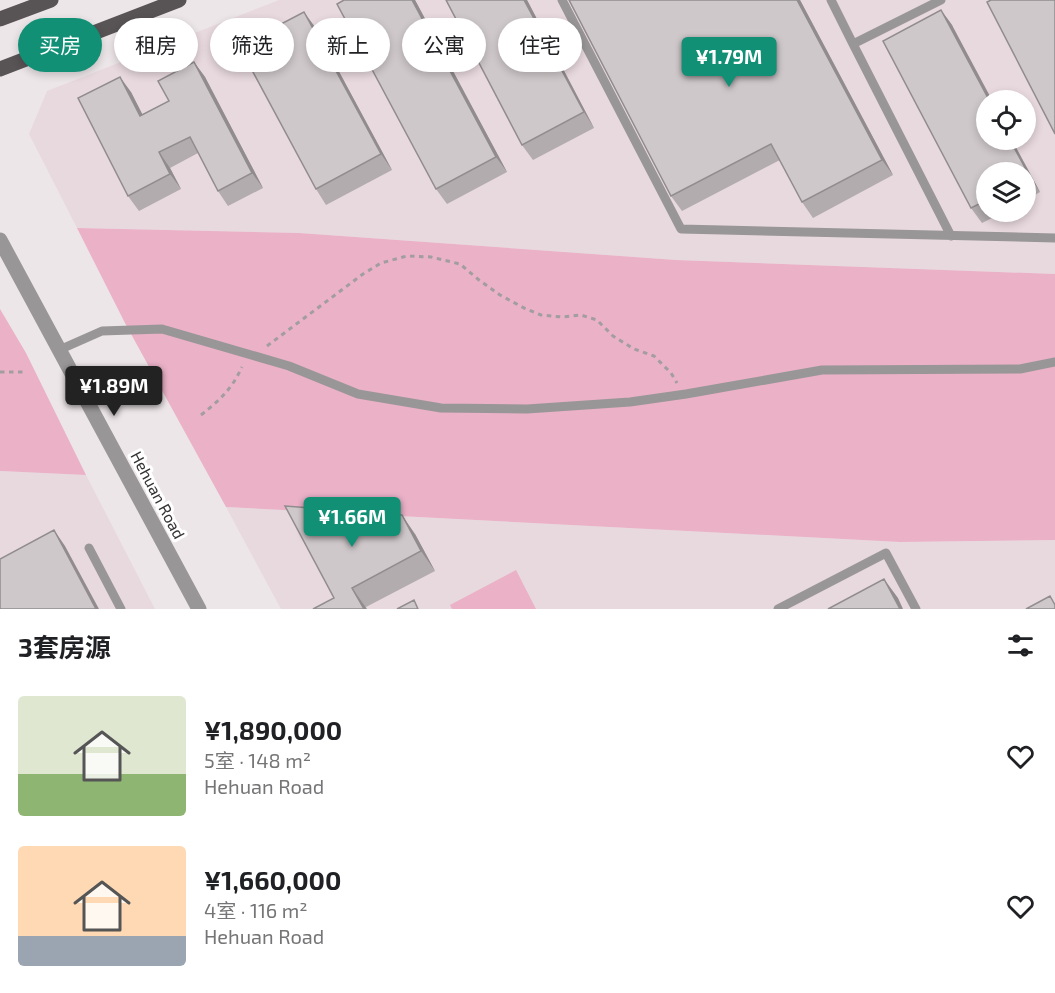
<!DOCTYPE html>
<html lang="zh">
<head>
<meta charset="utf-8">
<style>
	:root { --surface:#fff; --page:#f2f2f2; --text:#202124; --muted:#757577; --accent:#119076 }
	body { margin:0; font-family:"Exo 2","Noto Sans SC",sans-serif; background:var(--page); color:var(--text); height:100vh; display:flex; flex-direction:column; font-size:22px; white-space:nowrap }
	* { box-sizing:border-box; margin:0 }
	p { font-size:20px; color:var(--muted) }
	.icon { flex:none; width:33px; height:33px; fill:none; stroke:currentColor; stroke-width:2; stroke-linecap:round; stroke-linejoin:round }
	.map { position:relative; height:609px; overflow:hidden }
	.panel { display:flex; flex-direction:column; background:var(--surface); flex:1 }
	.panel>* { flex:none }
	.banner { position:absolute; left:18px; top:18px; width:600px; height:54px; display:flex; gap:12px }
	.controls { position:absolute; left:976px; top:90px; display:grid; gap:12px }
	.controls a { display:grid; place-items:center; width:60px; height:60px; border-radius:50%; background:var(--surface); box-shadow:0 3px 9px #0003; font-size:30px }
	.price { position:absolute; translate:-50% -51px; padding:0 14px; border-radius:6px; background:var(--accent); color:#fff; font-size:20px; line-height:39px; filter:drop-shadow(0 2px 3px #0008) }
	.price::after { content:''; position:absolute; left:50%; top:36px; width:18px; height:14px; margin-left:-9px; background:inherit; clip-path:polygon(0 0,100% 0,50% 100%) }
	.price.active { background:#222; color:#fff }
	ul { padding:0; list-style:none }
	li { display:flex; align-items:center; gap:18px; height:150px; padding:0 18px }
	li span { display:grid; place-items:center; flex:none; width:168px; height:120px; border-radius:6px; color:#555 }
	li>.icon { margin-inline-start:auto }
	span .icon { width:72px; height:72px; fill:#fffc; stroke-width:1 }
	li b { font-size:26px }
	h2 { display:flex; justify-content:space-between; align-items:center; height:72px; padding:0 18px; font-size:26px }
	.pill { padding:0 21px; border-radius:27px; background:var(--surface); box-shadow:0 3px 9px #0003; font-size:21px; line-height:54px }
	.pill.active { background:var(--accent); color:#fff }
	.map>svg:first-child { display:block }
	.built { fill:#e8d9de; fill-rule:evenodd }
	.green { fill:#eab1c7 }
	.lines { fill:none; stroke-linecap:round; stroke-linejoin:round }
	.path { stroke:#a29d9f; stroke-width:3; stroke-dasharray:4.5 4.5; stroke-linecap:butt }
	.service { stroke:#999697; stroke-width:9 }
	.tertiary { stroke:#999697; stroke-width:15 }
	.primary { stroke:#585355; stroke-width:15 }
	.wall { fill:#b2acae }
	.shaded-wall { fill:#918c8d }
	.building { fill:#cfc8ca; stroke:#918c8d; stroke-width:1.5 }
	.labels { text-anchor:middle; stroke-width:6; stroke-linejoin:round; paint-order:stroke }
	.street-label { font-size:16px; fill:#353334; stroke:#fff }
</style>
</head>
<body>
<div class="map">
<svg width="1055" height="609" viewBox="0 0 1055 609">
	<rect width="100%" height="100%" fill="#ede6e8"/>
	<path class="built" d="M279,0h776v274l-379,-14 -377,-27 -222,-5 -48,-94 18,-43zM987,100h39v40h-39zM987,172h39v40h-39z
		M0,471l86,4 69,134h-155z
		M226,507l674,35 155,-2v69h-774z"/>
	<path class="green" d="M77,228l222,5 377,27 379,14v266l-155,2 -674,-35 -101,-184z
		M0,309l26,44 60,122 -86,-4z
		M516,570l20,39h-84l-2,-4z"/>
	<g class="lines">
		<path class="path" d="M267,346l96,-72 18,-11 26,-7 24,1 29,7 19,16 21,15 24,13 17,7 21,2 19,-2 16,5 16,16 21,13 20,7 17,17 6,10
			M0,372h26
			M201,415c20,-16 30,-25 41,-48"/>
		<path class="service" d="M562,0l119,229 374,9
			M831,0l22,44 88,-44
			M853,44l98,192
			M59,350l43,-19 60,-2 127,37 69,28 83,14 86,1 103,-7 56,-8 136,-24 198,-1 35,-7
			M89,548l32,61
			M778,609l108,-56 30,56"/>
		<path class="tertiary" d="M0,240l199,369"/>
		<path class="primary" d="M0,19l51,-19
			M0,69l179,-69"/>
	</g>
	<path class="wall" d="M344,0h71l92,172 -60,32 -11,-15z
		M446,0h81l67,128 -61,32 -11,-15z
		M569,0h231l93,175 -80,43 -11,-16 -22,-42 -98,51 -11,-15z
		M941,10l11,15 35,115h25l28,52 -14,8v-28h-39v40h17l-22,11 -11,-15z
		M315,27l77,143 -66,35 -10,-16z
		M194,62l11,15 58,111 -35,18 -10,-15 -20,-38 -28,15 11,21 -42,22 -11,-15 3,-104 11,23 27,-14z
		M415,534l20,37 -69,36 -32,-9z"/>
	<path class="shaded-wall" d="M412,0h3l92,172 -11,-15z
		M524,0h3l67,128 -10,-16z
		M797,0h3l93,175 -11,-15z
		M941,10l11,15 40,75h-3z
		M304,12l11,15 77,143 -11,-16z
		M194,62l11,15 58,111 -11,-15z
		M120,77l11,15 20,39 -11,-15z
		M1010,140h2l28,52 -10,-15z
		M159,152l11,16 11,21 -11,-15z
		M402,515l13,19 20,37 -14,-20z
		M54,530l11,16 34,63h-3z
		M884,579l14,19 5,11h-3z
		M352,588l15,21h-3z"/>
	<path class="building" d="M344,0h68l84,157 -60,32 -99,-185z
		M446,0h78l60,112 -62,33z
		M569,0h228l85,160 -80,42 -31,-58 -100,52z
		M991,0h64v134l-68,-132z
		M941,10l48,90h-2v40h23l20,37 -4,2v-7h-39v28l-16,8 -88,-167z
		M304,12l77,142 -65,35 -77,-143z
		M194,62l58,111 -34,18 -28,-54 -31,15 11,22 -42,22 -50,-98 42,-21 20,39 29,-15 -11,-20z
		M285,506l117,9 19,36 -69,37 12,21h-51l21,-11z
		M54,530l42,79h-96v-50z
		M884,579l16,30h-72z
		M1050,596l5,9v4h-29z
		M414,600l4,9h-21z"/>
	<g class="labels">
		<g class="street-label">
			<text transform="translate(158 495) rotate(62)" y="6">Hehuan Road</text>
		</g>
	</g>
</svg>
<div class="controls">
<a><svg class="icon" aria-label="locate" viewBox="0 0 24 24"><circle cx="12" cy="12" r="6"/><path d="M12 2v4M12 18v4M2 12h4M18 12h4"/></svg></a>
<a><svg class="icon" aria-label="layers" viewBox="0 0 24 24"><path d="M12 4l9 5-9 5-9-5zM3 14l9 5 9-5"/></svg></a>
</div>
<b class="price" style="left:729px;top:88px">¥1.79M</b>
<b class="price active" style="left:114px;top:417px">¥1.89M</b>
<b class="price" style="left:352px;top:548px">¥1.66M</b>
<div class="banner">
<a class="pill active">买房</a>
<a class="pill">租房</a>
<a class="pill">筛选</a>
<a class="pill">新上</a>
<a class="pill">公寓</a>
<a class="pill">住宅</a>
</div>
</div>
<section class="panel">
<h2>3套房源<svg class="icon" aria-label="filters" viewBox="0 0 24 24"><path d="M4 7h16M4 17h16"/><circle cx="9" cy="7" r="2"/><circle cx="15" cy="17" r="2"/></svg></h2>
<ul>
<li><span style="background:linear-gradient(#dfe7d0 65%,#8fb573 0)"><svg class="icon" aria-label="home" viewBox="0 0 24 24"><path d="M3 11l9-7 9 7M6 9v11h12V9"/></svg></span><div><b>¥1,890,000</b><p>5室 · 148 m²</p><p>Hehuan Road</p></div><svg class="icon" aria-label="heart" viewBox="0 0 24 24"><path d="M12 20l-8-8c-3-5 5-10 8-4 3-6 11-1 8 4z"/></svg></li>
<li><span style="background:linear-gradient(#ffd9b3 75%,#9aa5b1 0)"><svg class="icon" aria-label="home" viewBox="0 0 24 24"><path d="M3 11l9-7 9 7M6 9v11h12V9"/></svg></span><div><b>¥1,660,000</b><p>4室 · 116 m²</p><p>Hehuan Road</p></div><svg class="icon" aria-label="heart" viewBox="0 0 24 24"><path d="M12 20l-8-8c-3-5 5-10 8-4 3-6 11-1 8 4z"/></svg></li>
</ul>
</section>
</body>
</html>
